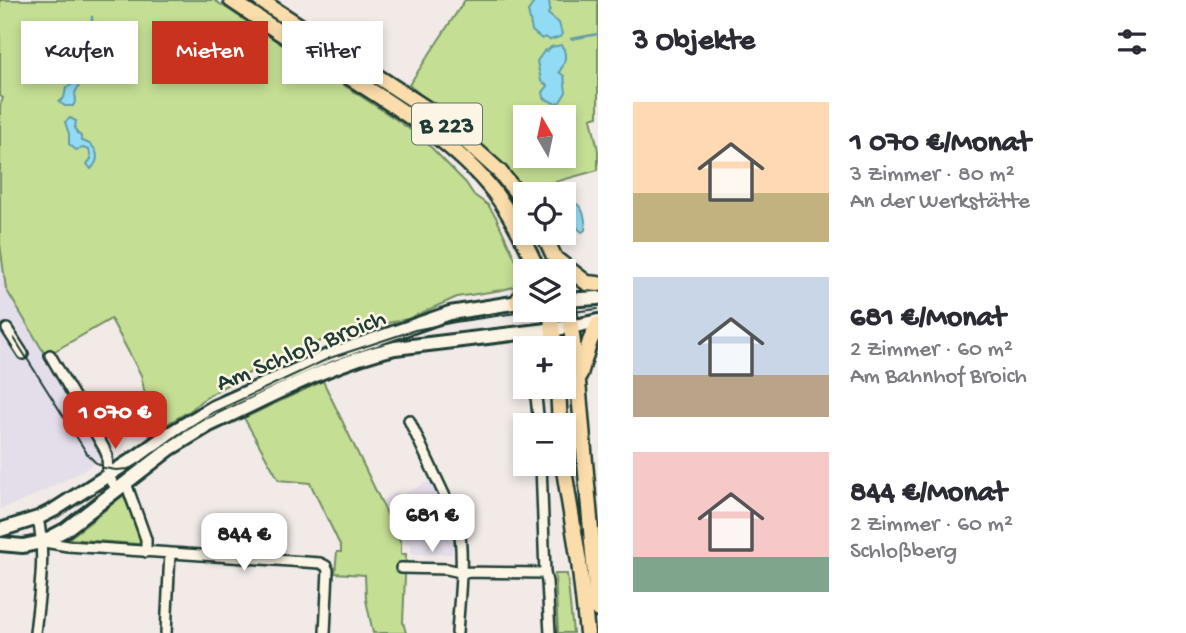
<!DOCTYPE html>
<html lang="de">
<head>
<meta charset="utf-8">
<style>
	:root { --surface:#fff; --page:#f2f2f3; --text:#2b2b33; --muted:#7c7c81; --accent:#c8321e }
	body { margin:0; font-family:"Gochi Hand",sans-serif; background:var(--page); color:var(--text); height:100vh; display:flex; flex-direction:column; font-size:26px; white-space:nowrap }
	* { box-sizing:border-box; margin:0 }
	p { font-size:23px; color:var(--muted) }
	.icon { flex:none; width:38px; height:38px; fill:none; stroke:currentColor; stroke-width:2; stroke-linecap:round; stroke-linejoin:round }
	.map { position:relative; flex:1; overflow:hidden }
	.side { display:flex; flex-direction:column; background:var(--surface); width:588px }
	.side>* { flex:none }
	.top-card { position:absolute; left:21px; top:21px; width:471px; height:63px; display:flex; gap:14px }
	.needle { width:46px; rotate:351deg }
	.buttons { position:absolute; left:513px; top:105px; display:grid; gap:14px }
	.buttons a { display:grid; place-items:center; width:63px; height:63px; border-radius:0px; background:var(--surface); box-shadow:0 4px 10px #0003; font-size:35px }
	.price { position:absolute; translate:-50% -60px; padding:0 16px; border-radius:14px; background:#fff; color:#222; font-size:23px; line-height:46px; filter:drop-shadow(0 2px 4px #0008) }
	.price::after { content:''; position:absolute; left:50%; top:42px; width:21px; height:16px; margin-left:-10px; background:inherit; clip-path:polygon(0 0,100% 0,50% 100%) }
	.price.selected { background:var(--accent); color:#fff }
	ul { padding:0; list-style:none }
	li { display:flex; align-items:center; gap:21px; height:175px; padding:0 35px }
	li span { display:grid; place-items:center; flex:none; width:196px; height:140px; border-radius:0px; color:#555 }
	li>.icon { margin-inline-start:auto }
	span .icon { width:84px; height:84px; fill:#fffc; stroke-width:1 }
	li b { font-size:30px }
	h2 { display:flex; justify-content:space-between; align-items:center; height:84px; padding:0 35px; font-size:30px }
	.chip { padding:0 24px; border-radius:0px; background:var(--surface); box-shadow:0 4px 10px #0003; font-size:24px; line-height:63px }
	.chip.selected { background:var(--accent); color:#fff }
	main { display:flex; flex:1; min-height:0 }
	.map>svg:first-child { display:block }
	.built { fill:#e4ddea }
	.green { fill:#c4de94; stroke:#728e64; stroke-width:2; fill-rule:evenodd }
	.water { fill:#92dbf4; stroke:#649ca7; stroke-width:2 }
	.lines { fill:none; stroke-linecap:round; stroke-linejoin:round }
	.stream { stroke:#649ca7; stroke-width:2.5 }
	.street-casing { stroke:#1f3d34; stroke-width:14 }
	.secondary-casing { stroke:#1f3d34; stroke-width:18 }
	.primary-casing { stroke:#1f3d34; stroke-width:19 }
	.street { stroke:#fcf5e5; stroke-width:9 }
	.secondary { stroke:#fcf5e5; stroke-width:12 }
	.primary { stroke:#fbddab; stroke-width:14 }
	.tram { stroke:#1f3d34; stroke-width:2 }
	.labels { text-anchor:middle; stroke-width:5; stroke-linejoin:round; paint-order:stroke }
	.shield { fill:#fcf5e5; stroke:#617469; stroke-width:2 }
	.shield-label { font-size:24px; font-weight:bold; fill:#1f3d34 }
	.street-label { font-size:26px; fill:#1f3d34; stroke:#fcf5e5 }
</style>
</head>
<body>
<main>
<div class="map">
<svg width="598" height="633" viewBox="0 0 598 633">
	<rect width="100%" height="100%" fill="#f1eae7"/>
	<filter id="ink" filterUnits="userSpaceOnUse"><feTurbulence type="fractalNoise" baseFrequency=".0143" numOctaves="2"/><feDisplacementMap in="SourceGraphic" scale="14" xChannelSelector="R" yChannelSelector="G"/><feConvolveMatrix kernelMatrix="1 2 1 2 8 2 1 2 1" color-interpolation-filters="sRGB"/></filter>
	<g filter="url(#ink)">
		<path class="built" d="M0,244l6,45 98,168 -20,13 -61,31 -23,8z
			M430,481l23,45 1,23 -3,5h-40v-11h-11l-20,-41 18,-10 2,4z"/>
		<path class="green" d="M0,0h214l183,120 27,20 42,43 8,12 14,10 8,12 21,46 3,14 -3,6 -4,4 -11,3 -45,7 -49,22 -61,12 -26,10 -72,32 -26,14 -22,14 -10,9 -24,14 -17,13 -3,-16 -8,-18 8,1 -6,-29 -30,-56 -65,37 -40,-67 -6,-45v-138l3,-8 -3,-2z
			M465,0h133v116l-7,2 7,32v20l-57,16 -10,2 -11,-3 -34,-35 -77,-65zM525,117h39v39h-39z
			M323,381l78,162v11h5l-3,68 3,11h-33l-7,-33 -1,-25 -30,-2 2,-21h4v-5l-31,-64 -31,-3 -35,-62z
			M123,495l19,43 -4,6 -70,-5 25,-19z
			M555,574h12l6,59h-15z"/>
		<path class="water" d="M527,0h22l1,9 -2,5 11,9 3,11 -2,3 -10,3 -5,-3 -3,2 -10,-8 -4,-20 5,-7z
			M57,41c10,19 -1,18 24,17l3,6c-6,8 -13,9 -22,5l-1,-6 -6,1 -5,-18 2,-4z
			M561,45c7,8 4,19 -2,27l5,4 2,16 -6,10 -6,1 -10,-5 -1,-6 5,-6 -7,-5 -4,-20 8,-11 2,1 4,-4z
			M76,82l4,2 -5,9 1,7 -3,6h-8l-6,-4 5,-4 2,-10z
			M70,118l6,3 -1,7 2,5 4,3v5c16,3 21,17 10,28l-4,-5 4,-5 -2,-9 -6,-2 -7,2 -7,-6v-10l-4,-12z
			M577,204c7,5 9,17 8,26l-3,2c-8,-5 -13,-20 -5,-28z"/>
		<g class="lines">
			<path class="stream" d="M92,23v-6
				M571,39l27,-5"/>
			<defs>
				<path id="street" d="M7,329l16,25
					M50,355l54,93 3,7 1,20 9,15
					M535,387l4,38
					M409,420l49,104c7,30 1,77 -1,109
					M541,464l4,109 2,9 3,51
					M126,483l20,56v13
					M44,542l24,4 252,17 6,3 2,4 -3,63
					M401,568l46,1 13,3 85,1
					M35,633c4,-38 11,-77 3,-115
					M166,633l4,-80"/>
				<path id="secondary" d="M564,300l34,-2
					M0,530l38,-12 16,-8 84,-54 26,-19 50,-30 116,-52 120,-42 75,-12
					M0,544l23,2 19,-4 23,-12 106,-82 38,-23c61,-28 121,-62 186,-77l176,-21 27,-6"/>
				<path id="primary" d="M231,0c37,25 74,49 112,73 53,34 112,69 151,119 18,24 32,52 44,79
					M260,0l178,116 61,55 26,32
					M543,233l16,34
					M557,260l26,20 4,3 11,1
					M564,283l5,29 9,70 20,228
					M517,302l8,-12
					M550,310l5,38
					M580,374l10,-33 8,-17
					M558,387l2,38
					M563,464l16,98 8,71"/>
			</defs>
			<use href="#street" class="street-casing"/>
			<use href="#secondary" class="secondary-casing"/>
			<use href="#primary" class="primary-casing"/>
			<use href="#street" class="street"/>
			<use href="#secondary" class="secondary"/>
			<use href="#primary" class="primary"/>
			<path class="tram" d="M528,317l70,-8
				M14,338l74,117 7,7 9,6 12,2 12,-1 8,-3 43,-32 33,-21 118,-55 85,-28 40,-8 82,-12"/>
		</g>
	</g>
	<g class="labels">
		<rect class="shield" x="412" y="103.5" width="70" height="41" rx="5"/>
		<g class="shield-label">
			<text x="447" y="132">B 223</text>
		</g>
		<g class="street-label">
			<text transform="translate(300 348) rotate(-22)" y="9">Am Schloß Broich</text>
		</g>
	</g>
</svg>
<div class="buttons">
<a><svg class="needle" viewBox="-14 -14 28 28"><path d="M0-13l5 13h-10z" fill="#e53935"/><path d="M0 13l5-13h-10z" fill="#7c7c81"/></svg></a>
<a><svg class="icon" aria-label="locate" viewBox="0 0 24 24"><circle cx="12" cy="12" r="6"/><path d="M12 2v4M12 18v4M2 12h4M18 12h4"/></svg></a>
<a><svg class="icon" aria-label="layers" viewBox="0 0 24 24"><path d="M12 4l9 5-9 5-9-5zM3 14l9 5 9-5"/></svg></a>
<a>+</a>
<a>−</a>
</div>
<b class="price selected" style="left:115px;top:451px">1 070 €</b>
<b class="price" style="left:432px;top:554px">681 €</b>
<b class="price" style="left:244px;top:573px">844 €</b>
<div class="top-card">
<a class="chip">Kaufen</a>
<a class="chip selected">Mieten</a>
<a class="chip">Filter</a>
</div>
</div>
<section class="side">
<h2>3 Objekte<svg class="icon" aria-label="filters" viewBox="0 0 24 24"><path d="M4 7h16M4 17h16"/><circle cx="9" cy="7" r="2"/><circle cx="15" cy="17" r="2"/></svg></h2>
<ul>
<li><span style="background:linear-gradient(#ffd9b3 65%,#c2b280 0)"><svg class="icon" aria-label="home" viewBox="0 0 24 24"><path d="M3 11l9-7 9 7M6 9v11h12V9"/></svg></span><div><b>1 070 €/Monat</b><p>3 Zimmer · 80 m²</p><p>An der Werkstätte</p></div></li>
<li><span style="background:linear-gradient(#c9d6e8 70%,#b9a48a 0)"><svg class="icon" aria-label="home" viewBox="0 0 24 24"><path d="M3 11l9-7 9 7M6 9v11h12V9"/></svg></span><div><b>681 €/Monat</b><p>2 Zimmer · 60 m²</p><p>Am Bahnhof Broich</p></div></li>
<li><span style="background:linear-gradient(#f6c9c9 75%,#7fa58c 0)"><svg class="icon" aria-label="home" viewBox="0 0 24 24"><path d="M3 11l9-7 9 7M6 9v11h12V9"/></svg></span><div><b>844 €/Monat</b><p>2 Zimmer · 60 m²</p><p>Schloßberg</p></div></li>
</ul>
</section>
</main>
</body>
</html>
